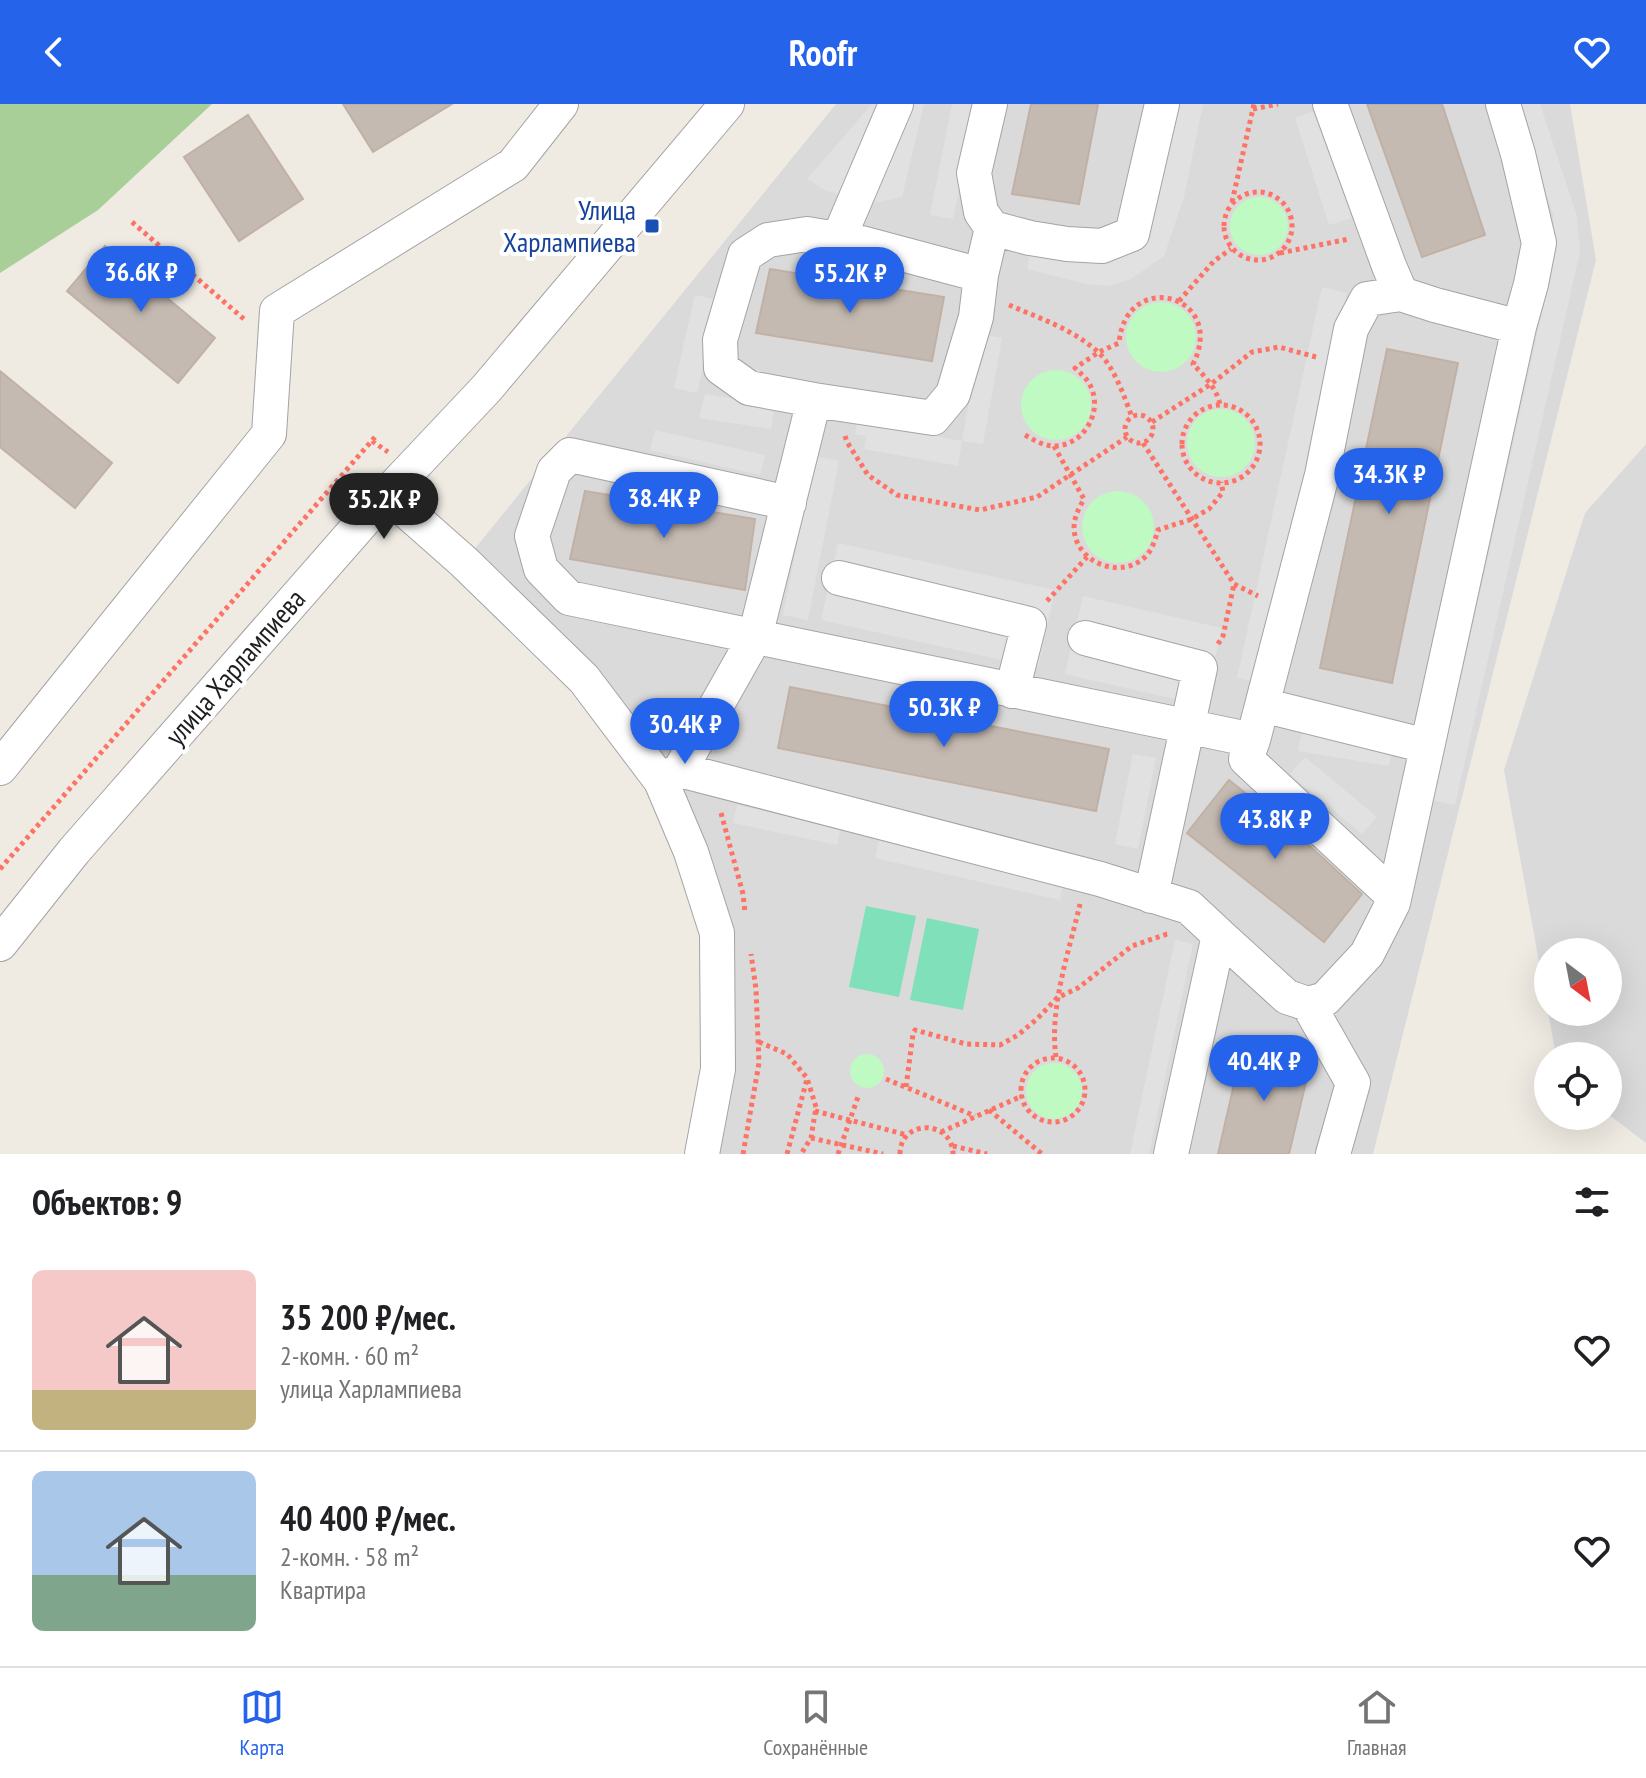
<!DOCTYPE html>
<html lang="ru">
<head>
<meta charset="utf-8">
<style>
	:root { --surface:#fff; --page:#f6f6f6; --text:#202124; --muted:#757577; --line:#e0e0e0; --accent:#2563eb }
	body { margin:0; font-family:"PT Sans Narrow",sans-serif; background:var(--page); color:var(--text); height:100vh; display:flex; flex-direction:column; font-size:30px; white-space:nowrap }
	* { box-sizing:border-box; margin:0 }
	p { font-size:26px; color:var(--muted) }
	.icon { flex:none; width:44px; height:44px; fill:none; stroke:currentColor; stroke-width:2; stroke-linecap:round; stroke-linejoin:round }
	.map { position:relative; height:1050px; overflow:hidden }
	.details { display:flex; flex-direction:column; background:var(--surface); flex:1 }
	.details>* { flex:none }
	.needle { width:52px; rotate:148deg }
	.tools { position:absolute; left:1534px; top:834px; display:grid; gap:16px }
	.tools a { display:grid; place-items:center; width:88px; height:88px; border-radius:50%; background:var(--surface); box-shadow:0 8px 32px #0002; font-size:40px }
	.price { position:absolute; translate:-50% -68px; padding:0 18px; border-radius:28px; background:var(--accent); color:#fff; font-size:26px; line-height:52px; filter:drop-shadow(0 2px 4px #0008) }
	.price::after { content:''; position:absolute; left:50%; top:48px; width:24px; height:18px; margin-left:-12px; background:inherit; clip-path:polygon(0 0,100% 0,50% 100%) }
	.price.on { background:#222; color:#fff }
	ul { padding:0; list-style:none }
	li { display:flex; align-items:center; gap:24px; height:200px; padding:0 32px }
	li+li { border-top:2px solid var(--line) }
	li span { display:grid; place-items:center; flex:none; width:224px; height:160px; border-radius:12px; color:#555 }
	li>.icon { margin-inline-start:auto }
	span .icon { width:96px; height:96px; fill:#fffc; stroke-width:1 }
	li b { font-size:34px }
	h2 { display:flex; justify-content:space-between; align-items:center; height:96px; padding:0 32px; font-size:34px }
	header { display:flex; justify-content:space-between; align-items:center; height:104px; padding:0 32px; background:var(--accent); color:#fff; font-size:36px; font-weight:800 }
	.menu { display:flex; justify-content:space-around; align-items:center; height:112px; border-top:2px solid var(--line); background:var(--surface); font-size:22px; color:var(--muted) }
	.menu a { display:grid; justify-items:center; gap:4px }
	.menu .on { color:var(--accent) }
	.map>svg:first-child { display:block }
	.residential { fill:#dbdada }
	.forest { fill:#a8cf97 }
	.park { fill:#befac2 }
	.pitch { fill:#7fe0b9 }
	.parking { fill:#e1e1e1 }
	.building { fill:#c4bab2; stroke:#c1b1a5; stroke-width:2 }
	.lines { fill:none; stroke-linecap:round; stroke-linejoin:round }
	.minor-casing { stroke:#a4a4a4; stroke-width:36 }
	.path { stroke:#fd7366; stroke-width:5; stroke-dasharray:4 4; stroke-linecap:butt }
	.minor { stroke:#fff; stroke-width:34 }
	.transit-dot { fill:#1a4fb4; stroke:#fff; stroke-width:3 }
	.labels { text-anchor:middle; stroke-width:8; stroke-linejoin:round; paint-order:stroke }
	.transit-label { font-size:28px; fill:#164399; stroke:#fff; text-anchor:end }
	.street-label { font-size:28px; fill:#1d1d1d; stroke:#fff }
</style>
</head>
<body>
<header><svg class="icon" aria-label="back" viewBox="0 0 24 24"><path d="M15 5l-7 7 7 7"/></svg>Roofr<svg class="icon" aria-label="heart" viewBox="0 0 24 24"><path d="M12 20l-8-8c-3-5 5-10 8-4 3-6 11-1 8 4z"/></svg></header>
<div class="map">
<svg width="1646" height="1050" viewBox="0 0 1646 1050">
	<rect width="100%" height="100%" fill="#efebe3"/>
	<path class="residential" d="M836,0h734l26,156 -223,894h-671l15,-221 -56,-152 -197,-219z
		M1646,340v699l-38,-29v-58h-52l-8,-44h60v-60h-60v59l-44,-241 81,-257z"/>
	<path class="forest" d="M0,0h212l-114,106 -98,63z"/>
	<path class="park" d="M1230 122a29 29 0 1 1 58 0a29 29 0 1 1-58 0Z
		M1126 233a35 35 0 1 1 70 0a35 35 0 1 1-70 0Z
		M1021 301a35 35 0 1 1 70 0a35 35 0 1 1-70 0Z
		M1187 339a34 34 0 1 1 68 0a34 34 0 1 1-68 0Z
		M1082 423a36 36 0 1 1 72 0a36 36 0 1 1-72 0Z
		M850 967a17 17 0 1 1 34 0a17 17 0 1 1-34 0Z
		M1026 987a28 28 0 1 1 56 0a28 28 0 1 1-56 0Z"/>
	<path class="pitch" d="M866,802l50,10 -17,81 -50,-10z
		M927,814l52,11 -16,81 -53,-10z"/>
	<path class="parking" d="M872,0h52l-22,93 -23,5 -53,-11 -19,-12z
		M952,0h25l-24,115 -23,-4z
		M1176,0h27l-19,93 -20,59 -33,23 -22,7 -23,-2 -59,-15 4,-19 93,2z
		M1517,0h23l37,112 3,36 -125,553 -23,-5 34,-144 89,-402 -2,-40z
		M1317,6l35,108 -23,7 -34,-107z
		M1322,183l25,6 -85,390 -25,-5z
		M695,191l23,5 -21,93 -23,-5z
		M981,230l21,4 -19,106 -21,-3 -4,25 -94,-17 2,-13 -11,-2 2,-12 105,19z
		M705,290l70,11 -4,24 -72,-11z
		M655,326l110,25 -5,20 -110,-25z
		M815,352l24,5 -31,159 -25,-5z
		M838,439l217,47 -17,78 -217,-48z
		M1083,492l139,32 -18,78 -139,-32z
		M1302,627l91,15 -4,20 -91,-15z
		M1133,650l23,4 -18,91 -23,-5z
		M1305,653l72,60 -15,17 -72,-60z
		M737,701l104,21 -4,19 -104,-22z
		M879,735l185,42 -4,19 -185,-42z
		M1175,836l18,4 -44,210h-19z"/>
	<path class="building" d="M343,0h109l-79,48z
		M1031,0h67l-19,100 -67,-10z
		M1367,0h75l43,131 -63,22z
		M248,11l55,84 -64,42 -55,-84z
		M105,142l110,92 -37,45 -111,-92z
		M770,165l174,28 -12,64 -176,-28z
		M1387,245l71,14 -66,320 -72,-15z
		M0,267l112,92 -37,45 -75,-61z
		M585,387l170,28 -10,71 -175,-31z
		M790,583l319,62 -13,62 -318,-63z
		M1229,676l69,55 64,59 -38,48 -137,-109z
		M1243,941l68,16 -22,93h-71z"/>
	<g class="lines">
		<defs>
			<path id="minor" d="M1330,0l59,162 12,28 34,11 84,22 12,-43 8,-41 -21,-89 -15,-50
				M992,124l38,10 37,6 35,2 30,-12 30,-130
				M838,136l58,-136
				M814,296l119,18 20,-24 23,-77 5,-42 11,-47 -11,-16 -7,-39 16,-69
				M387,390l77,68 120,117 77,102 30,71 26,81 1,136 -16,85
				M789,399l-219,-48 -16,16 -22,65 9,33 28,29 684,142 69,-265 29,-146 16,-30 34,-5
				M839,474l190,46 -17,67
				M1085,534l115,30 -49,228
				M1262,601l165,41
				M0,664l269,-334 8,-123 236,-146 48,-61
				M680,666l75,-133 59,-237 -65,-12 -28,-20 -1,-28 25,-85 23,-15 39,-6 54,9 120,32
				M661,677l19,-11 420,109 89,28 30,28 -48,219
				M1393,799l126,-576
				M1219,831l68,62 21,7 17,-5 42,-45 26,-51 -4,-11 -143,-133 7,-19
				M0,840l74,-93 313,-357 99,-105 241,-285
				M1308,900l45,79 -20,71"/>
		</defs>
		<use href="#minor" class="minor-casing"/>
		<path class="path" d="M1253,5l25,-5
			M1224 122a34 34 0 1 1 68 0a34 34 0 1 1-68 0Z
			M1232,98l22,-98
			M132,118l113,98
			M1280,149l69,-14
			M1179,197l35,-40 17,-12
			M1009,201c30,13 63,24 88,46 17,15 27,45 35,66
			M1182 340a39 39 0 1 1 78 0a39 39 0 1 1-78 0Z
			M1125 325a14 14 0 1 1 28 0a14 14 0 1 1-28 0Z
			M1152,318l59,-38 41,-32 27,-5 37,10
			M1025,331c9,5 18,11 29,11 29,0 49,-33 37,-59 -3,-8 -10,-13 -16,-19l24,-16 20,-9c7,-76 109,-48 74,21 11,12 24,24 27,41
			M845,332l2,6 21,33 29,20 83,15 57,-13 90,-60
			M372,337l16,11
			M1143,339l91,141 24,12
			M1054,342l30,53c-5,9 -10,18 -10,29 1,34 45,52 70,30 8,-7 11,-18 14,-28l34,-11 17,-10 14,-17 -2,-10
			M1047,497l40,-44
			M1218,540l5,-8 11,-52
			M721,709l22,81 2,18
			M0,765l375,-432
			M759,938l28,12 20,24 9,29 -5,31 -10,16
			M1056,953c-7,-49 13,-105 24,-153
			M1021 986a32 32 0 1 1 64 0a32 32 0 1 1-64 0Z
			M886,975l89,37
			M906,983l7,-53 2,-4 51,14 34,1 18,-10 19,-16 20,-21 21,-10 54,-42 35,-12h3
			M989,1006l53,44
			M815,1007l92,24
			M941,1028l81,-36
			M811,1034l72,16
			M953,1042l34,8
			M743,1050l16,-91 -3,-74 -5,-35
			M787,1050l20,-75
			M838,1050l21,-60
			M900,1050c0,-35 52,-35 53,0"/>
		<use href="#minor" class="minor"/>
	</g>
	<rect class="transit-dot" x="644" y="114" width="16" height="16" rx="4"/>
	<g class="labels">
		<g class="transit-label">
			<text x="636" y="116">Улица<tspan x="636" dy="32">Харлампиева</tspan></text>
		</g>
		<g class="street-label">
			<text transform="translate(235 563) rotate(-49)" y="10">улица Харлампиева</text>
		</g>
	</g>
</svg>
<div class="tools">
<a><svg class="needle" viewBox="-14 -14 28 28"><path d="M0-13l5 13h-10z" fill="#e53935"/><path d="M0 13l5-13h-10z" fill="#757577"/></svg></a>
<a><svg class="icon" aria-label="locate" viewBox="0 0 24 24"><circle cx="12" cy="12" r="6"/><path d="M12 2v4M12 18v4M2 12h4M18 12h4"/></svg></a>
</div>
<b class="price" style="left:141px;top:210px">36.6K ₽</b>
<b class="price" style="left:850px;top:211px">55.2K ₽</b>
<b class="price" style="left:1389px;top:412px">34.3K ₽</b>
<b class="price" style="left:664px;top:436px">38.4K ₽</b>
<b class="price on" style="left:384px;top:437px">35.2K ₽</b>
<b class="price" style="left:944px;top:645px">50.3K ₽</b>
<b class="price" style="left:685px;top:662px">30.4K ₽</b>
<b class="price" style="left:1275px;top:757px">43.8K ₽</b>
<b class="price" style="left:1264px;top:999px">40.4K ₽</b>
</div>
<section class="details">
<h2>Объектов: 9<svg class="icon" aria-label="filters" viewBox="0 0 24 24"><path d="M4 7h16M4 17h16"/><circle cx="9" cy="7" r="2"/><circle cx="15" cy="17" r="2"/></svg></h2>
<ul>
<li><span style="background:linear-gradient(#f6c9c9 75%,#c2b280 0)"><svg class="icon" aria-label="home" viewBox="0 0 24 24"><path d="M3 11l9-7 9 7M6 9v11h12V9"/></svg></span><div><b>35 200 ₽/мес.</b><p>2-комн. · 60 m²</p><p>улица Харлампиева</p></div><svg class="icon" aria-label="heart" viewBox="0 0 24 24"><path d="M12 20l-8-8c-3-5 5-10 8-4 3-6 11-1 8 4z"/></svg></li>
<li><span style="background:linear-gradient(#a9c7e8 65%,#7fa58c 0)"><svg class="icon" aria-label="home" viewBox="0 0 24 24"><path d="M3 11l9-7 9 7M6 9v11h12V9"/></svg></span><div><b>40 400 ₽/мес.</b><p>2-комн. · 58 m²</p><p>Квартира</p></div><svg class="icon" aria-label="heart" viewBox="0 0 24 24"><path d="M12 20l-8-8c-3-5 5-10 8-4 3-6 11-1 8 4z"/></svg></li>
</ul>
</section>
<nav class="menu">
<a class="on"><svg class="icon" aria-label="map" viewBox="0 0 24 24"><path d="M3 6l6-2 6 2 6-2v14l-6 2-6-2-6 2zM9 4v14M15 6v14"/></svg>Карта</a>
<a><svg class="icon" aria-label="saved" viewBox="0 0 24 24"><path d="M7 4h10v16l-5-4-5 4z"/></svg>Сохранённые</a>
<a><svg class="icon" aria-label="home" viewBox="0 0 24 24"><path d="M3 11l9-7 9 7M6 9v11h12V9"/></svg>Главная</a>
</nav>
</body>
</html>
